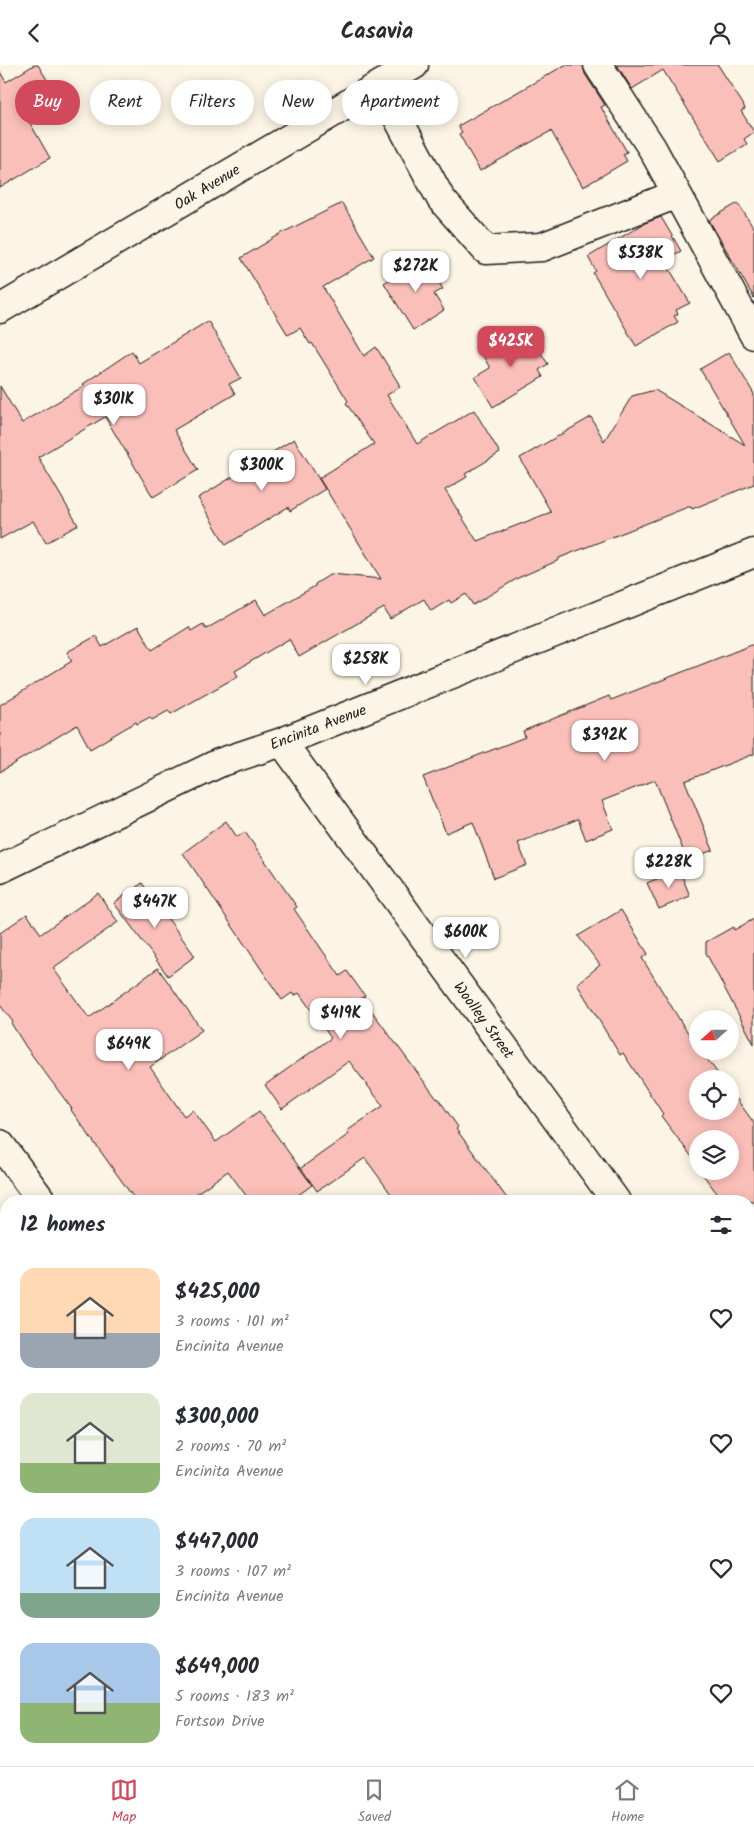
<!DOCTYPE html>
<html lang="en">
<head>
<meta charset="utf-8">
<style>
	:root { --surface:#fff; --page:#f2f2f3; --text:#2b2b33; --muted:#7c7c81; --line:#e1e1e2; --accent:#d1495b }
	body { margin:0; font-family:Kalam,sans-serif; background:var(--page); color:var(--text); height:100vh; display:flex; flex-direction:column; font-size:19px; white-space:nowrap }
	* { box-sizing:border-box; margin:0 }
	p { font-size:16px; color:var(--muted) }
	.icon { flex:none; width:28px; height:28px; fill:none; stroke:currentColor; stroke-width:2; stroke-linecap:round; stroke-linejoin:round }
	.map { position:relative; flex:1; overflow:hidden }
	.panel { position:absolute; left:0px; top:1130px; width:755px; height:571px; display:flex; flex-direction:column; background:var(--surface); border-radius:20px 20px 0 0; box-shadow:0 2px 12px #0003 }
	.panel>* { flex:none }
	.hud { position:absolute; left:15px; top:15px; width:500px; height:45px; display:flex; gap:10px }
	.needle { width:32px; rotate:249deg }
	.buttons { position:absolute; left:689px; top:945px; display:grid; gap:10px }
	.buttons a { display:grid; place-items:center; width:50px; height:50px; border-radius:50%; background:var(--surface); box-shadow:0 2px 12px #0003; font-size:25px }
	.price { position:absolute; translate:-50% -42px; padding:0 11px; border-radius:10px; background:#fff; color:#222; font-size:16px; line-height:32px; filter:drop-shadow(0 1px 2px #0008) }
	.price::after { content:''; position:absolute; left:50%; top:30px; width:15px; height:11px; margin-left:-8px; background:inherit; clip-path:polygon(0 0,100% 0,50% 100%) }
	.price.selected { background:var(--accent); color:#fff }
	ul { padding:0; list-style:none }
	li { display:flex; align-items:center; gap:15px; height:125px; padding:0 20px }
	li span { display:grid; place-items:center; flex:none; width:140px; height:100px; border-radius:15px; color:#555 }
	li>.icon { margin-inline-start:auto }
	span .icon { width:60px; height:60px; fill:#fffc; stroke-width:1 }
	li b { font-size:21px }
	h2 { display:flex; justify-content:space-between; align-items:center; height:60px; padding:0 20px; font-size:21px }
	.tag { padding:0 18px; border-radius:22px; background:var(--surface); box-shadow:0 2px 12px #0003; font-size:18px; line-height:45px }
	.tag.selected { background:var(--accent); color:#fff }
	header { display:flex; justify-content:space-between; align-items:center; height:65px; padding:0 20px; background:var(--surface); font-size:22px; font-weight:800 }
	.tabs { display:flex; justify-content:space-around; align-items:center; height:70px; border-top:1px solid var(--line); background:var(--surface); font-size:14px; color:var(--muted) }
	.tabs a { display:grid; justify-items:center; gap:2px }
	.tabs .selected { color:var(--accent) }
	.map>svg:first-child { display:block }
	.building { fill:#fbbfb9; stroke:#1c1c1c }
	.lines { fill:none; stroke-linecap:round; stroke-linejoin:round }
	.minor-casing { stroke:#1c1c1c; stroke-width:31 }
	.minor { stroke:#fcf5e5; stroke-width:28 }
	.labels { text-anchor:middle; stroke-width:5; stroke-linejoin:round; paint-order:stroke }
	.street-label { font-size:15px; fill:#1c1c1c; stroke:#fcf5e5 }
</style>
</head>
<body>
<header><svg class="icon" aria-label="back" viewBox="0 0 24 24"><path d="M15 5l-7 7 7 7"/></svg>Casavia<svg class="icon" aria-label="person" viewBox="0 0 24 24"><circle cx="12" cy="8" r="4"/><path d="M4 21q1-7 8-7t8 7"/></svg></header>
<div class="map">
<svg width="754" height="1701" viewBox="0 0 754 1701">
	<rect width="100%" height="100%" fill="#fcf5e5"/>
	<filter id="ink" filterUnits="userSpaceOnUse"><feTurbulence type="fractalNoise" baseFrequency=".02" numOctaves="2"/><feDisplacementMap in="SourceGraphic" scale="10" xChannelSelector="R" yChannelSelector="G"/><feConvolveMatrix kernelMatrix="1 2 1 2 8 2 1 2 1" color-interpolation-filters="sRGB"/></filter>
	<g filter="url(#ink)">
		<path class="building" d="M34,0h4l14,23 -13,8 1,2 -18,11 28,49 -50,30v-116l6,10z
			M565,0h18l2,9 20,31 -4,2 26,45 -4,2 4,7 -44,26 -32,-56 -71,40 -21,-37 3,-2 -4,-6z
			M617,0h101l25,39 2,5 -4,2 13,21 -10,7 3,5 -27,17 -57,-91 -31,19z
			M342,138l32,54 -51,30 41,69 12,-9 23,37 -1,1 2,2 -13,8 30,49 57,-34 26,43 -35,21 2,3 -22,13 32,51 74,-29 -31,-54 71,-41 13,24 28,-45 23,-6 90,55 -45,-76 29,-17 25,42v90l-62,25 -1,-2h-3l-129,51v2l-41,18 -45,27 -7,-11 -15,9 -2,-3 -18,11 -7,-12 -34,20 -6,-11 -85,49 -10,-18 -54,32 3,5 -67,38 -3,-3 -16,9 -2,-3 -13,7 -1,-2 -46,27 -13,-24 -77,47v-67l72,-44 -5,-9 29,-16 6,11 36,-21 14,24 37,-23 2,4 12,-7 3,5 50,-29 9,15 50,-29v-2l16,-10 50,5 -62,-101 55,-34 -28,-41 2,-2 -36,-58 -2,1 -10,-16 -12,7 -47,-77 41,-25z
			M738,138l16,26v69l-45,-78z
			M661,152l20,34 -17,9 26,43 -14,7 2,4 -4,2 4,6 -42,24 -43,-73 3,-2 -8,-14 57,-34z
			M424,193l19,31 -9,5 10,16 -31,20 -29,-47z
			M208,256l33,57 -12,6 6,10 -61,36 24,40 -45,27 -48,-80 -67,40 40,68 -32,18 -13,-22 -33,18v-153l22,37 62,-37 -1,-2 49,-33 7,12z
			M522,263l8,14 3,-1 15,23 -9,6 4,7 -50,30 -18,-30 15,-9 -7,-12 18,-11 -2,-2z
			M294,374l31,50 -35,22 -2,-4 -62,38 -28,-47z
			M754,579v110l-69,27 28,69 -26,10 -32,-80 -53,21 11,28 -27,11 -8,-21 -60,24 9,22 -33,13 -21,-56 -27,11 -23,-56 102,-40 -2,-6 86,-35 2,4z
			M226,756l11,16 8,-5 52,75 -3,2 46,67 7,-5 18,25 -3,2 75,101 1,-1 20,29 -2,2 53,72h-113l-31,-43 -48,33 -16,-23 48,-34 -2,-3 36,-25 -34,-45 -67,48 -17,-24 66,-47 -32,-45 -5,3 -2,-3 -10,7 -99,-147z
			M679,804l11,27 -31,13 -12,-26z
			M142,818l53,73 -27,20 -54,-73z
			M98,828l20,29 -65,46 36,50 69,-50 44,62 -52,37 34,49 9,-6 23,32 43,-31 53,74 -22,16h-40l-22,-30 -42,30h-50l-65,-91 1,-1 -46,-62 -15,-24 2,-1 -13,-17v-72l27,-19 14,20z
			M621,845l27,44 -6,4 42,69 14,19v5h3l21,28h-24v32h32v-21l24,33v78h-31l-23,-30h30v-32h-32v26l-37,-49 2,-2 -40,-61 -3,2 -43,-71 23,-19 -22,-29z
			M754,854v125l-48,-91v-11l27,-15 1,3z"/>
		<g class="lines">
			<defs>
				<path id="minor" d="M598,0l54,83 102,187
					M380,20l61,114 45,51 56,-3 135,-53
					M0,244l414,-244
					M282,677l334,459
					M0,804l219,-106 63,-21 472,-189
					M0,1079l42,57
					M749,1318l5,7
					M0,1694l6,-4"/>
			</defs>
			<use href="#minor" class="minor-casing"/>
			<use href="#minor" class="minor"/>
		</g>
	</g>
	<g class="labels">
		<g class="street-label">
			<text transform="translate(207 122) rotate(-31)" y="5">Oak Avenue</text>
			<text transform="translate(318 662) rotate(-21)" y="5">Encinita Avenue</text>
			<text transform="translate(484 955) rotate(54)" y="5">Woolley Street</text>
		</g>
	</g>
</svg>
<div class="buttons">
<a><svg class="needle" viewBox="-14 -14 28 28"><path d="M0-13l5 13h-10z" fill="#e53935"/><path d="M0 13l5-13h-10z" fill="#7c7c81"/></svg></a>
<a><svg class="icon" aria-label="locate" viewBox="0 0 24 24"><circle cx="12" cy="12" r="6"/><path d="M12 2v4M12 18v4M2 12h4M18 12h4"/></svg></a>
<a><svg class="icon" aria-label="layers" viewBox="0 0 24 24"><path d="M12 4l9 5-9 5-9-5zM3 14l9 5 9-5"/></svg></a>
</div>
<b class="price" style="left:641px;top:215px">$538K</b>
<b class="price" style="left:416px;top:228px">$272K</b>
<b class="price selected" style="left:511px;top:303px">$425K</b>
<b class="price" style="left:114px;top:361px">$301K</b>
<b class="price" style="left:262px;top:427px">$300K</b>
<b class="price" style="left:366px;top:621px">$258K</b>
<b class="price" style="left:605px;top:697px">$392K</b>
<b class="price" style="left:669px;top:824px">$228K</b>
<b class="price" style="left:155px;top:864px">$447K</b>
<b class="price" style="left:466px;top:894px">$600K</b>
<b class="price" style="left:341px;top:975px">$419K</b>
<b class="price" style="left:129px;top:1006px">$649K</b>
<div class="hud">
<a class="tag selected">Buy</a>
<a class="tag">Rent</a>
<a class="tag">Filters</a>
<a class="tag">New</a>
<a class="tag">Apartment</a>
</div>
<section class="panel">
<h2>12 homes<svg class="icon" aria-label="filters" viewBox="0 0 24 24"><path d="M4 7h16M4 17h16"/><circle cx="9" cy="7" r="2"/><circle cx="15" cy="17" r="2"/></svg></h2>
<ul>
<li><span style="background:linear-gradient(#ffd9b3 65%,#9aa5b1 0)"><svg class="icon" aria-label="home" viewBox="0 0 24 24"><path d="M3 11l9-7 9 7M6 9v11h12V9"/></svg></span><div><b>$425,000</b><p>3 rooms · 101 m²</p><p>Encinita Avenue</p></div><svg class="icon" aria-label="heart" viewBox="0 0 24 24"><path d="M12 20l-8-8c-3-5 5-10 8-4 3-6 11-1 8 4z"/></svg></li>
<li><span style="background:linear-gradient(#dfe7d0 70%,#8fb573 0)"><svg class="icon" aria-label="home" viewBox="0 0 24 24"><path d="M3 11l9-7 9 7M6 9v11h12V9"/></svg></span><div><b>$300,000</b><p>2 rooms · 70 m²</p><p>Encinita Avenue</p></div><svg class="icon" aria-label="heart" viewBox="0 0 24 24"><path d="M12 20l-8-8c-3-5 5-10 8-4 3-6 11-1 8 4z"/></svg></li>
<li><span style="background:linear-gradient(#bfe0f5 75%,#7fa58c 0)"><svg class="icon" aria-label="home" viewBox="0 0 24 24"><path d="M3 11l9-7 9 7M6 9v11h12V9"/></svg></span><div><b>$447,000</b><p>3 rooms · 107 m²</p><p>Encinita Avenue</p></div><svg class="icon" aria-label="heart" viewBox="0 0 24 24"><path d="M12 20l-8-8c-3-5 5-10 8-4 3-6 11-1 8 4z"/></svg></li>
<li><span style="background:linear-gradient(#a9c7e8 60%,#8fb573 0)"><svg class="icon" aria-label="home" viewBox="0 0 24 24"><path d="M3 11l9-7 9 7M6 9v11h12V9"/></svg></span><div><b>$649,000</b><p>5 rooms · 183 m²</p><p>Fortson Drive</p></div><svg class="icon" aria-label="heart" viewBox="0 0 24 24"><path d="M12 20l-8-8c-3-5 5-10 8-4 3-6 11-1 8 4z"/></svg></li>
</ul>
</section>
</div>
<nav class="tabs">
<a class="selected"><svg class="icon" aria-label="map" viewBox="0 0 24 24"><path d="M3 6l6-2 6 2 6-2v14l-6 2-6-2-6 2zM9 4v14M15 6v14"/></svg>Map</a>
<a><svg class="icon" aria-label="saved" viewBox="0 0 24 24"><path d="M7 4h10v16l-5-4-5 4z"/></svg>Saved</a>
<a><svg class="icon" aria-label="home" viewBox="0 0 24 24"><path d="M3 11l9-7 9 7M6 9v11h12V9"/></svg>Home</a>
</nav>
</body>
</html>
